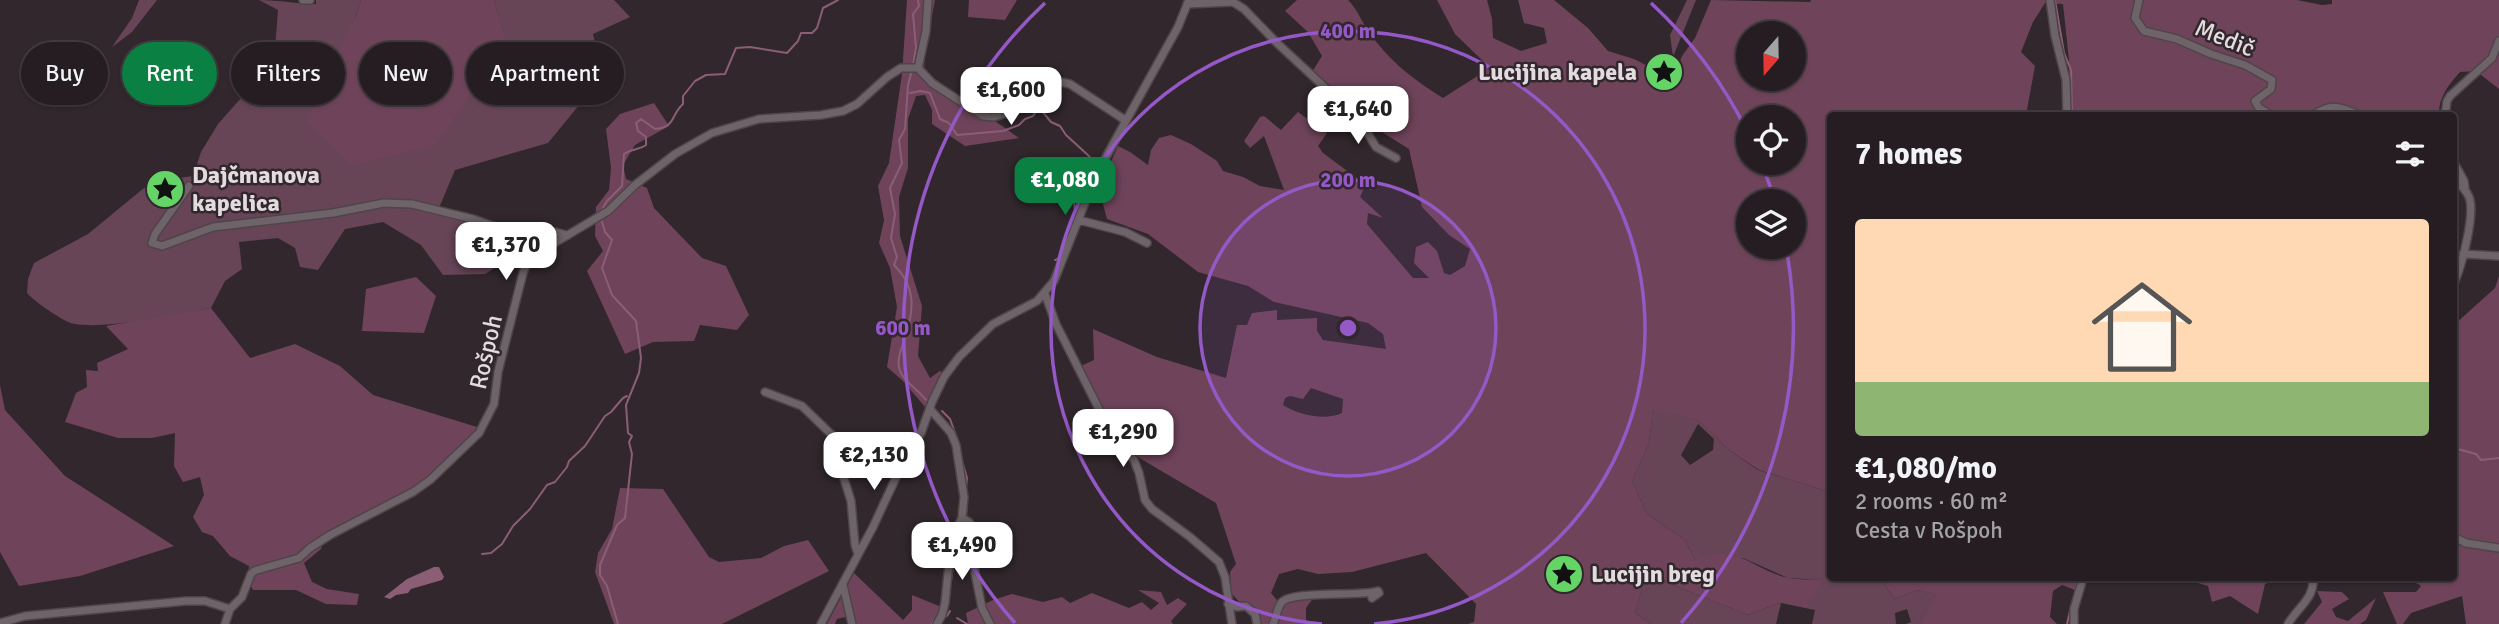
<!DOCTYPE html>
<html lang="en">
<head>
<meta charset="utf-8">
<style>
	:root { --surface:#251d21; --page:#312a2e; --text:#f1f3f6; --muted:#a3a2a5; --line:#423b3f; --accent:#0b8043 }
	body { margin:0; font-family:Signika,sans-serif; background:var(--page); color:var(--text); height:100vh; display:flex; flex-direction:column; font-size:26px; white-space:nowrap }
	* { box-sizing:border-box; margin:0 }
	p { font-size:23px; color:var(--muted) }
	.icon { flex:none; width:38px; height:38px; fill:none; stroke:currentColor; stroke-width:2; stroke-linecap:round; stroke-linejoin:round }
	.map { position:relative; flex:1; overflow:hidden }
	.side { position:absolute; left:1827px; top:112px; width:630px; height:469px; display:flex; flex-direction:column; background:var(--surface); border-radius:7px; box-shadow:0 2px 5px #0004,0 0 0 2px var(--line) }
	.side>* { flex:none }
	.top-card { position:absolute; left:21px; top:42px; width:665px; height:63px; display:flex; gap:14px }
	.needle { width:46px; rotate:200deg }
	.controls { position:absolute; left:1736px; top:21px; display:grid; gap:14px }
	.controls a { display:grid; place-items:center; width:70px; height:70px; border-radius:50%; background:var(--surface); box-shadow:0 2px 5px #0004,0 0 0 2px var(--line); font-size:35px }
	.price { position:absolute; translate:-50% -60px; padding:0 16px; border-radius:14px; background:#fff; color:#222; font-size:23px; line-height:46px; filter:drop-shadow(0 2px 4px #0008) }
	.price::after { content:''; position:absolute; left:50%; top:42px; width:21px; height:16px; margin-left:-10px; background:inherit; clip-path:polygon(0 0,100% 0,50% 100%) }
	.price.on { background:var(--accent); color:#fff }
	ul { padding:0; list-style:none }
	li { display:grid; align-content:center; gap:14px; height:371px; padding:0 28px }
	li+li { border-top:2px solid var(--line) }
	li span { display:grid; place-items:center; height:217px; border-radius:7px; color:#555 }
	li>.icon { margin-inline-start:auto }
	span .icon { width:126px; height:126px; fill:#fffc; stroke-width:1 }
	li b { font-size:30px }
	h2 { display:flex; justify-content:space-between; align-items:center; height:84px; padding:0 28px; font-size:30px }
	.chip { padding:0 24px; border-radius:32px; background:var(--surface); box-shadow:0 2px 5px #0004,0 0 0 2px var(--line); font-size:24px; line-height:63px }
	.chip.on { background:var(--accent); color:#fff }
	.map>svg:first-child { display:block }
	.green { fill:#674557; fill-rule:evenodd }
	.forest { fill:#6f445a; fill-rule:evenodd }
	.water { fill:#8b5e75 }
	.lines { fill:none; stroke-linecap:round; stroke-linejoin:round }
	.stream { stroke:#8b5e75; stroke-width:2 }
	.minor-casing { stroke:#4e4549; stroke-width:10 }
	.minor { stroke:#6e6368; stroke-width:7 }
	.ring { fill:none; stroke:#9558c7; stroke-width:3.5 }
	.labels { text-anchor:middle; stroke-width:5; stroke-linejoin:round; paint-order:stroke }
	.street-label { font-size:24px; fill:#e3dcdf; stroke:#31272c }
	.poi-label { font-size:24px; font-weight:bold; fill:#e3dcdf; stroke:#31272c; text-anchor:start }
	.centre { fill:#9558c7; stroke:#31272c; stroke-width:3.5 }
	.ring-label { font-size:21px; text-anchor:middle; font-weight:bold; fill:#9558c7; stroke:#31272c; stroke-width:5; stroke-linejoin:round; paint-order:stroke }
</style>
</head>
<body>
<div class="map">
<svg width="2499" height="624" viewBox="0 0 2499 624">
	<rect width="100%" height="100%" fill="#31272c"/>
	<path class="green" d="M139,0h18l-25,32 -20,15 20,-29z
		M259,0c20,0 38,4 57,4v-4h45l-6,19 151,22 -12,-41h120l16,17 -37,17 10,42 -55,67 -93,27 -16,38c30,21 70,25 106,29l-60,37 -42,1 -22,-30 -38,-23 -38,7 -27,41 -18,-3 -5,-19 -17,-10 -39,4 3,27 -17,12 -14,27c-29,5 -122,26 -145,13 -11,-6 -31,-19 -39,-28l1,-14 6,-16 54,-29 56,-46 28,-9 21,-3 8,-24 17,-28 56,-63 4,-51z
		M1687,0h9l-23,57 -3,-22z
		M1653,408l46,13 30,29 29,20 72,22v86h58l-4,6 11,15 23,-9 20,5 -19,29h-13l5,-2 -4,-13 -12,4 1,11h-84l3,-14 -34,-7 -5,21h-125l-16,-11 12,-43 36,19 65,26 33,-13 40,-22 -33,-2 -45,-20 -48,2 -10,-20 -38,-26 -15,-33 17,-38zM1698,424l16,15 -1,11 -23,15 -9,-10z"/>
	<path class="forest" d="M361,0h133l12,40 -70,105 -84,20 -46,-44 49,-102z
		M907,0h28l-10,52 -1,19 95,67 -54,8 -33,-22v-14l-7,-15 -9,1 -8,23v49l-9,29 1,39 22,70 -4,50 12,22 10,-7 4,2 -19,34 -22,-26 -16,-14 10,-60 -7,-39 -11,-25 5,-23 -6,-34 11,-23 13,-89z
		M969,0h48l-12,20 -37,-3z
		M1297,0h51c10,10 13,21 21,32 21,30 44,47 74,66l33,-21 9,-14 -30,-29 -18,-34h50l5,19 1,19 28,13 26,-8 -3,-15 -20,-5 -6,-23h36l34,28 20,23 26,8 39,20 9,-23 13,-18 16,-38 99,2 1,-2h486l25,5 10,-1v-4h167v89l-23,-18 -16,1c-11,12 -22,26 -21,43h-369l-1,-55 -6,-56 -18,-1 -12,19 -12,30 14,14 -9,49 -196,1v376l-71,-22 -30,-20 -30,-29 -46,-12 -4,34 -17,38 15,33 38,26 10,20c44,-18 56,10 94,18 11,2 22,1 33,2l-16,28 -25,-6 -33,13 -65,-26 -36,-19 -12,43 16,11h-183l6,-2 2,-18 -50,-51 -74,19 -34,2 -20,-5 -19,5 -8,19 9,11 36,-10 -10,14v13l4,3h-50l-29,-31 -1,-21 6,-8 -20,-61 -92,-54 -10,-25 -12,-14 -21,-44 13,-6 -1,-31 64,28 69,21 11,-53h10l5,-12 25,-3v10l40,-2v13l6,9 63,9 -3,-15 -15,-11 -94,-21 -26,-16 -50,-14 -50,-38 -41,-15 -8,-30 19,-43 12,6 18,13 3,-15 8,-12 12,-3 20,9 26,17 6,10 20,6 17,9 24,4 -20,-54 -14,12 -6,-7 16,-24 4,-1 17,14 17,-18 29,21 -9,13 5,7 50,37 -9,-2 -4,9 23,21 -15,-5 -1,11 46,54h16l-15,-15 2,-16 12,-5 9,9 7,22 6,2 15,-9 5,-17 -21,-14 -27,-28 -13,-58 -32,-20 -65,-57 10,-16 -14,-24 -23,-21zM1748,33h46v46h-46zM1748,117h46v46h-46zM1748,201h46v46h-46zM1311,388l32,11 -1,14c-17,8 -43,2 -59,-8l2,-7 5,-2 13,3z
		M654,103l15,23 -34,19 -12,20 3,14 21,9 7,20 48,50 24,8 23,49 -12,15 -37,-5 -6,16 -41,1 -28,12 -38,-83 16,-20 -8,-15 1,-29 13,-17 2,-22 -5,-39 14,-15z
		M2499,276v348h-33l-4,-28 -51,17 -8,11h-6l-14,-32h33l5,-6 -13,-8h46v-253l41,-37z
		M416,277l20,19 -12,37 -62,-2 4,-42z
		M211,308l39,50 45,-14 45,22 33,29 104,32c-31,55 -98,80 -152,108l-4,14 -17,14 8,19 15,7 32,5 -2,11 -31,-1 -30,-14h-43l-6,-11 2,-13 -19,-10 -17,-20 -11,-4 -9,-15 11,-22 -4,-18 -17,5 -9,-16 1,-33 -23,5h-34l-53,-16 11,-29 11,-6 -1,-17 12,1 -1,-8 31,-14 -22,-23z
		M0,385l5,25 60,66 109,70 -94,30 -61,10 -19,-34z
		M620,488l43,1 46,68 10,5 42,-4 23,-12 24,-6 21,31 -107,53h-108l-19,-52 3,-19 14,-24z
		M854,573l49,47 9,-10v-15l27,11v18h-86l-3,-8 -13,3 -2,5h-8z
		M1888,578h191l-4,12 -13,-5 -9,6 -3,26 7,7h-138l18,-29 -19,-5 -23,9 -11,-15z
		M2188,578h92l-15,6 -7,30 -28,-18 -18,6 -4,-16 -20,-6z
		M1138,590l23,2 6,13 11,-7 9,6 -16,17 2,3h-205l-2,-11 27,-13 19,-6 31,8 19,-5 8,6 22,-10 37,15 13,-6 9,8 8,-7z
		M2317,591l25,1 7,7 -17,10 4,8 12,4 28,-23 -10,22 -6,4h-56l18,-22z"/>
	<path class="water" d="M434,567h5l5,10 -2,3 -31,9 -3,4 -12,2 -6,4 -6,-2 23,-18z"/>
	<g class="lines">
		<path class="stream" d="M2055,0l9,53 7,17 1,46
			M913,65l3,-17 -3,-34 6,-8 -1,-6
			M912,70l-4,15 -3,44 -6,11 3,23 -12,25 5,26 -4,24 6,19 -3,8c22,21 20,44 12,70 -3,11 -9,20 -7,32 2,13 19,22 27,33
			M910,93l10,-2 10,2 10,26 9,4 8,12 46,-4 16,-6 6,-6 8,-3 4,-6 5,1 9,11 9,4 6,9 24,22 -16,45 1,9
			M600,213l7,-12 15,-15 2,-32c7,-5 15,-4 22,-9v-8l-8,-6 -2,-8 5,-4 14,10c21,-2 15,-13 28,-25v-8l12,-15 11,-6 19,-1 11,-26 14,-1 37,6 11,-12 3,-8h11l5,-5 6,-20 15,-8
			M601,219l4,13 7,8 -10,28 10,27 24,26 5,37 -2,15 -13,32 2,28 4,3 -3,6 3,12 -7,64 -8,7 -17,40v10l7,11 11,38
			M1065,241l10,-25
			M1055,260l3,-1 5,-12
			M942,411l8,8 8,22
			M2454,448l22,6 5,6 18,-2
			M961,457l6,21 -1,10
			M966,516l1,-12
			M958,538l5,-14
			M482,554l9,-1 11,-9 11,-18 17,-17 17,-24 8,-3 12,-15 2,-6 16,-15 20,-30 6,-4 12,-14 4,-2
			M950,586l3,-18
			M2075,592l3,-14
			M947,616l3,-5
			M957,618l10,6
			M932,624l2,-4
			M2067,624l3,-13"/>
		<defs>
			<path id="minor" d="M303,0h7
				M2050,0l5,36 11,44 1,36
				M2139,0l-4,18 9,13 33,8 34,15 34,11 27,15 -1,9 -16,12 4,7 13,8
				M1187,4l46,-2 11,7 34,35 81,75 17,28 20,11
				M918,68l14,15 51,33 11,1 13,-4 45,-29 9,-2 9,2 55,36
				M918,68l8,-37 2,-31
				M2313,116c17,-14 29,-9 48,0
				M2445,116l2,-15 3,-5 42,-38 7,-17
				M2454,163l10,18 1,7
				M2454,177c5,8 14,13 16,23 4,19 -8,65 -16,83
				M189,186l-34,48 -3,9 10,3 51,-19 120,-14 51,-10 28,1 61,15 37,13h45l11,3
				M1079,220l46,12 22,11
				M2463,254l36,2
				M1045,294l11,30 45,89 14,25 19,22 5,13 6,27 7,9 38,28 29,25 6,15 7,47
				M765,392l37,14 34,33 4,27 11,35 4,44 3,9
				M930,409l21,24 5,12 8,52 -2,21 -6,12 -8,43 -3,30 -3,12 -5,9
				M962,518l7,4 5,8 1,43 7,35 8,16
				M2454,537l12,6 33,5
				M843,585l9,39
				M1228,604l9,3 9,-1 9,8 2,10
				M0,623l25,-7 161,-15h19l25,8
				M225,624l5,-15 12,-12 9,-23 3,-3 45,-13 11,-10 20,-13 83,-43 17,-12 49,-47 15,-29 4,-32 25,-99 4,-10 9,-9 72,-43 27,-26 40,-31 37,-21 47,-14 62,-4 22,-4 14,-7 30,-27 14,-9h17
				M821,624l52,-97 26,-56 22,-38 11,-31 12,-25 15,-20 34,-33 44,-23 17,-20 42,-106 82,-148 11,-27
				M1273,624c3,-6 4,-15 8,-21 9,-13 79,-6 97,-12l1,2 -7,5
				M2074,624v-15l9,-31
				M2288,624c9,-16 27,-26 25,-46"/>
		</defs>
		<use href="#minor" class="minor-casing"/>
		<use href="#minor" class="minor"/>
	</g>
	<circle cx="1348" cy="328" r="148" fill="#9558c7" fill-opacity=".12"/>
	<g class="ring">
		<circle cx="1348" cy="328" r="148"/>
		<path d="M1322 624A297 297 0 1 1 1374 624"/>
		<path d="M1015 623A445 445 0 0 1 1045 3M1651 3A445 445 0 0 1 1748 133M1762 165A445 445 0 0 1 1774 198M1786 247A445 445 0 0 1 1681 623"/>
	</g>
	<defs>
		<symbol id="sight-disc" viewBox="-11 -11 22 22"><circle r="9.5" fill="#65d467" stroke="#31272c"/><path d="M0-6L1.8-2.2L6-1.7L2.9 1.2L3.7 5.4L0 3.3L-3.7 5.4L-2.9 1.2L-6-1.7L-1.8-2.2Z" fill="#111"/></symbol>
	</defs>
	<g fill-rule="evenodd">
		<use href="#sight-disc" x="1642" y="50" width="44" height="44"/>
		<use href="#sight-disc" x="143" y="167" width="44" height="44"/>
		<use href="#sight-disc" x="1542" y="552" width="44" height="44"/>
	</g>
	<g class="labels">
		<g class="street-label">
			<text transform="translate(2225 38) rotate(22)" y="8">Medič</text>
			<text transform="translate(486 352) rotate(-77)" y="8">Rošpoh</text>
		</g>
		<g class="poi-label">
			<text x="1637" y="80" text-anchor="end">Lucijina kapela</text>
			<text x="192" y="183">Dajčmanova<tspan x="192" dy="28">kapelica</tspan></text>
			<text x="1591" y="582">Lucijin breg</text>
		</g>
	</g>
	<circle cx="1348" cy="328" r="10" class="centre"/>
	<g class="ring-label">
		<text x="1348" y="38">400 m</text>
		<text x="1348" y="187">200 m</text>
		<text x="903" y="335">600 m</text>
	</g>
</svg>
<div class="controls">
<a><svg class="needle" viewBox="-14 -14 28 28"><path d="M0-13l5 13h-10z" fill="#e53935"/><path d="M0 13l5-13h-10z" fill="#a3a2a5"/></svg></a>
<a><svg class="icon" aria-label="locate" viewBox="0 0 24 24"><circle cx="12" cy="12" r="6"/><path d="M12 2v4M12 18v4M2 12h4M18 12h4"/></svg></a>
<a><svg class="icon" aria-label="layers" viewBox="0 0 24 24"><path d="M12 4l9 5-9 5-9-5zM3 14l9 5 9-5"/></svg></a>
</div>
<b class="price" style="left:1011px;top:127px">€1,600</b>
<b class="price" style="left:1358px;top:146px">€1,640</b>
<b class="price on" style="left:1065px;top:217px">€1,080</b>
<b class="price" style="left:506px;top:282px">€1,370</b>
<b class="price" style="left:1123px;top:469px">€1,290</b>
<b class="price" style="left:874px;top:492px">€2,130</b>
<b class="price" style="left:962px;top:582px">€1,490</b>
<div class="top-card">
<a class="chip">Buy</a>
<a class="chip on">Rent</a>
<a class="chip">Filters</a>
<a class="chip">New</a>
<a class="chip">Apartment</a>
</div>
<section class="side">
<h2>7 homes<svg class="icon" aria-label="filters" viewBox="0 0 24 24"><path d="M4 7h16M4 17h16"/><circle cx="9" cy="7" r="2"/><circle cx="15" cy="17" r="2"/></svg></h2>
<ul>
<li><span style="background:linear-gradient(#ffd9b3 75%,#8fb573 0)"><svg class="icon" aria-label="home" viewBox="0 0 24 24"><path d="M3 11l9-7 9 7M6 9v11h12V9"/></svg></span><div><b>€1,080/mo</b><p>2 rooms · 60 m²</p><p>Cesta v Rošpoh</p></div></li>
</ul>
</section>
</div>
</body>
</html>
